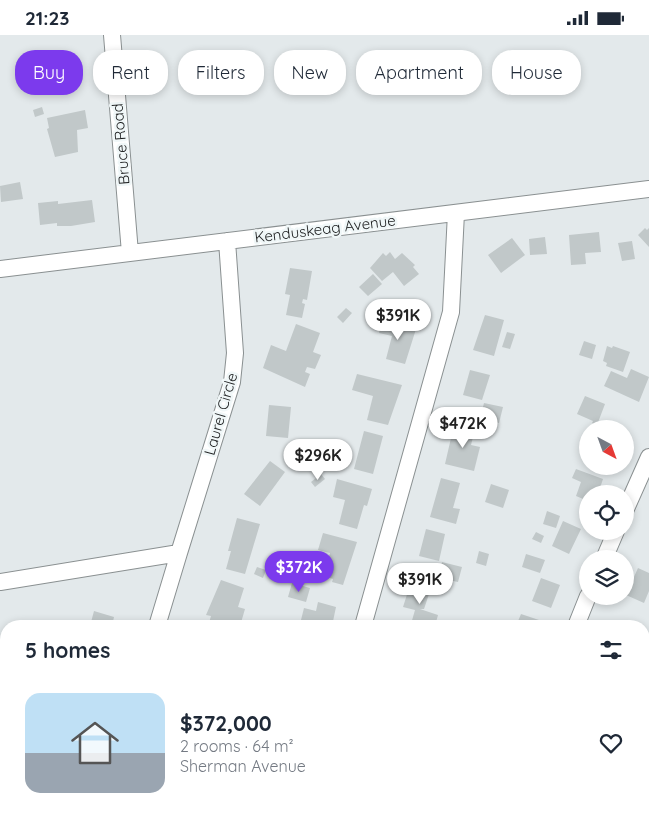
<!DOCTYPE html>
<html lang="en">
<head>
<meta charset="utf-8">
<style>
	:root { --surface:#fff; --page:#f2f2f3; --text:#1f2937; --muted:#747a83; --accent:#7c3aed }
	body { margin:0; font-family:Quicksand,sans-serif; background:var(--page); color:var(--text); height:100vh; display:flex; flex-direction:column; font-size:19px; white-space:nowrap }
	* { box-sizing:border-box; margin:0 }
	p { font-size:16px; color:var(--muted) }
	.icon { flex:none; width:28px; height:28px; fill:none; stroke:currentColor; stroke-width:2; stroke-linecap:round; stroke-linejoin:round }
	.map { position:relative; flex:1; overflow:hidden }
	.sheet { position:absolute; left:0px; top:585px; width:650px; height:196px; display:flex; flex-direction:column; background:var(--surface); border-radius:20px 20px 0 0; box-shadow:0 2px 8px #0003 }
	.sheet>* { flex:none }
	.banner { position:absolute; left:15px; top:15px; width:620px; height:45px; display:flex; gap:10px }
	.needle { width:32px; rotate:139deg }
	.fabs { position:absolute; left:579px; top:385px; display:grid; gap:10px }
	.fabs a { display:grid; place-items:center; width:55px; height:55px; border-radius:50%; background:var(--surface); box-shadow:0 2px 8px #0003; font-size:25px }
	.price { position:absolute; translate:-50% -42px; padding:0 11px; border-radius:18px; background:#fff; color:#222; font-size:16px; line-height:32px; filter:drop-shadow(0 1px 2px #0008) }
	.price::after { content:''; position:absolute; left:50%; top:30px; width:15px; height:11px; margin-left:-8px; background:inherit; clip-path:polygon(0 0,100% 0,50% 100%) }
	.price.selected { background:var(--accent); color:#fff }
	ul { padding:0; list-style:none }
	li { display:flex; align-items:center; gap:15px; height:125px; padding:0 25px }
	li span { display:grid; place-items:center; flex:none; width:140px; height:100px; border-radius:15px; color:#555 }
	li>.icon { margin-inline-start:auto }
	span .icon { width:60px; height:60px; fill:#fffc; stroke-width:1 }
	li b { font-size:21px }
	h2 { display:flex; justify-content:space-between; align-items:center; height:60px; padding:0 25px; font-size:21px }
	.pill { padding:0 18px; border-radius:20px; background:var(--surface); box-shadow:0 2px 8px #0003; font-size:18px; line-height:45px }
	.pill.selected { background:var(--accent); color:#fff }
	.status { display:flex; justify-content:space-between; align-items:center; height:35px; padding:0 25px; background:var(--surface); direction:ltr }
	.status svg { height:14px; fill:currentColor }
	.map>svg:first-child { display:block }
	.building { fill:#c1c8c9 }
	.lines { fill:none; stroke-linecap:round; stroke-linejoin:round }
	.minor-casing { stroke:#8a9091; stroke-width:18 }
	.minor { stroke:#fff; stroke-width:16 }
	.labels { text-anchor:middle; stroke-width:5; stroke-linejoin:round; paint-order:stroke }
	.street-label { font-size:15px; fill:#1b1d1e; stroke:#f0f7f8 }
</style>
</head>
<body>
<div class="status"><b>21:23</b><svg viewBox="0 0 49 12"><path d="M0 12V9h3v3zM5 12V6h3v6zM10 12V3h3v9zM15 12V0h3v12zM26 1h20v11H26zM47 4h2v5h-2z"/></svg></div>
<div class="map">
<svg width="649" height="781" viewBox="0 0 649 781">
	<rect width="100%" height="100%" fill="#e3e9eb"/>
	<path class="building" d="M42,72l2,7 -9,3 -2,-7z
		M85,75l3,18 -11,2 1,22 -23,5 -8,-28 2,-1 -2,-10z
		M20,147l3,17 -22,3 -1,-16z
		M92,165l3,22 -24,4h-14v-3l-17,2 -2,-22 20,-2v3z
		M645,193l2,2 2,-2v19l-11,-12z
		M599,197l2,20 -16,1 1,11 -15,1 -2,-30z
		M545,202l2,17 -17,1 -1,-16z
		M512,203l13,17 -24,18 -13,-18z
		M632,206l3,18 -13,2 -4,-18z
		M390,217l5,7 7,-6 13,12 -2,2 6,7 -15,12 -11,-14 -11,9 -12,-13 13,-15 3,3z
		M290,233l22,3 -5,29 -4,-1 -1,4 3,1 -3,14 -16,-3 4,-20 -5,-1z
		M373,239l9,10 -14,12 -9,-9z
		M346,273l6,5 -9,10 -6,-6z
		M485,280l19,5 -10,36 -21,-6z
		M382,285l34,9 -11,35 -19,-5 6,-23 -13,-3z
		M296,289l24,9 -7,19 8,3 -6,14 -8,-2 -2,5 5,2 -5,13 -42,-19 8,-23 15,6z
		M507,297l8,2 -5,15 -8,-2z
		M584,306l12,4 -4,14 -13,-4z
		M607,311l5,2 1,-2 17,6 -7,20 -17,-6 1,-3 -4,-2z
		M631,334l18,8 -10,25 -35,-16 7,-15 16,7z
		M470,335l20,5 -8,25 -19,-5z
		M357,339l45,11 -14,40 -21,-5 6,-24 -21,-6z
		M585,361l20,8 -8,21 -5,-2 1,-2 -16,-7z
		M484,368l19,4 -4,16 -19,-4z
		M269,370l22,2 -3,31 -22,-2z
		M600,386l8,1 14,7h-26z
		M454,390l21,4 -4,16 9,2 -6,24 -29,-7z
		M364,396l19,5 -10,38 -19,-5z
		M321,423l10,2 -1,8 -10,-2z
		M270,426l15,11 -25,34 -16,-12z
		M576,434l27,10 -5,15h-10v7l-12,-5 5,-14 -9,-4z
		M321,439l4,5 -10,8 -4,-5z
		M441,443l19,5 -7,25 7,1 -4,15 -26,-7z
		M337,444l35,10 -5,17 -3,-1 -7,24 -18,-5 6,-24 -12,-3z
		M491,449l18,6 -6,18 -18,-6z
		M547,476l13,5 -4,12 -13,-4z
		M237,483l23,6 -15,50 -19,-5 5,-18h-3z
		M563,486l18,8 -12,25 -17,-8z
		M426,494l19,5 -6,27 -20,-5z
		M536,497l8,4 -3,7 -9,-4z
		M323,498l34,9 -14,43 -11,-3 1,-3 -9,-3 6,-23 -12,-3z
		M479,516l10,3 -3,12 -10,-3z
		M526,519l19,6 -5,13 -18,-6z
		M442,527l20,5 -4,15 -19,-4z
		M257,532l9,3 -3,8 -9,-4z
		M638,533l11,5v18l-5,12 -18,-8z
		M541,543l19,7 -9,23 -19,-7z
		M221,545l23,8 -6,19 7,2 -5,17h-32l3,-10 -5,-1z
		M411,547l20,6 -7,21h-4l18,6 -3,11 -24,-2 4,-14 -12,-3z
		M292,548l18,5 -4,14 -18,-5z
		M318,567l18,5 -4,19 -32,-2 4,-16 12,3z
		M94,576l20,6 -2,9h-22z
		M521,579l24,8 -2,4h-27z
		M644,621l5,2v13l-5,-1z
		M23,775h32l-2,6h-32z
		M250,775h23l3,6h-22z
		M348,775h25l-2,6h-25z
		M467,775h23l-1,6 -23,-2z
		M586,775h8l10,3v3h-20z"/>
	<g class="lines">
		<defs>
			<path id="minor" d="M112,0l18,218
				M0,234l649,-80
				M625,476l24,-54
				M179,518l53,-171 3,-29 -8,-112
				M604,524l12,-28
				M0,547l179,-29 -22,73
				M363,591l88,-314 5,-99
				M576,591l12,-30
				M100,781l2,-6
				M309,781l2,-6
				M520,781l1,-6"/>
		</defs>
		<use href="#minor" class="minor-casing"/>
		<use href="#minor" class="minor"/>
	</g>
	<g class="labels">
		<g class="street-label">
			<text transform="translate(121 109) rotate(-95)" y="5">Bruce Road</text>
			<text transform="translate(325 194) rotate(-7)" y="5">Kenduskeag Avenue</text>
			<text transform="translate(221 379) rotate(-74)" y="5">Laurel Circle</text>
		</g>
	</g>
</svg>
<div class="fabs">
<a><svg class="needle" viewBox="-14 -14 28 28"><path d="M0-13l5 13h-10z" fill="#e53935"/><path d="M0 13l5-13h-10z" fill="#747a83"/></svg></a>
<a><svg class="icon" aria-label="locate" viewBox="0 0 24 24"><circle cx="12" cy="12" r="6"/><path d="M12 2v4M12 18v4M2 12h4M18 12h4"/></svg></a>
<a><svg class="icon" aria-label="layers" viewBox="0 0 24 24"><path d="M12 4l9 5-9 5-9-5zM3 14l9 5 9-5"/></svg></a>
</div>
<b class="price" style="left:398px;top:306px">$391K</b>
<b class="price" style="left:463px;top:414px">$472K</b>
<b class="price" style="left:318px;top:446px">$296K</b>
<b class="price selected" style="left:299px;top:558px">$372K</b>
<b class="price" style="left:420px;top:570px">$391K</b>
<div class="banner">
<a class="pill selected">Buy</a>
<a class="pill">Rent</a>
<a class="pill">Filters</a>
<a class="pill">New</a>
<a class="pill">Apartment</a>
<a class="pill">House</a>
</div>
<section class="sheet">
<h2>5 homes<svg class="icon" aria-label="filters" viewBox="0 0 24 24"><path d="M4 7h16M4 17h16"/><circle cx="9" cy="7" r="2"/><circle cx="15" cy="17" r="2"/></svg></h2>
<ul>
<li><span style="background:linear-gradient(#bfe0f5 60%,#9aa5b1 0)"><svg class="icon" aria-label="home" viewBox="0 0 24 24"><path d="M3 11l9-7 9 7M6 9v11h12V9"/></svg></span><div><b>$372,000</b><p>2 rooms · 64 m²</p><p>Sherman Avenue</p></div><svg class="icon" aria-label="heart" viewBox="0 0 24 24"><path d="M12 20l-8-8c-3-5 5-10 8-4 3-6 11-1 8 4z"/></svg></li>
</ul>
</section>
</div>
</body>
</html>
